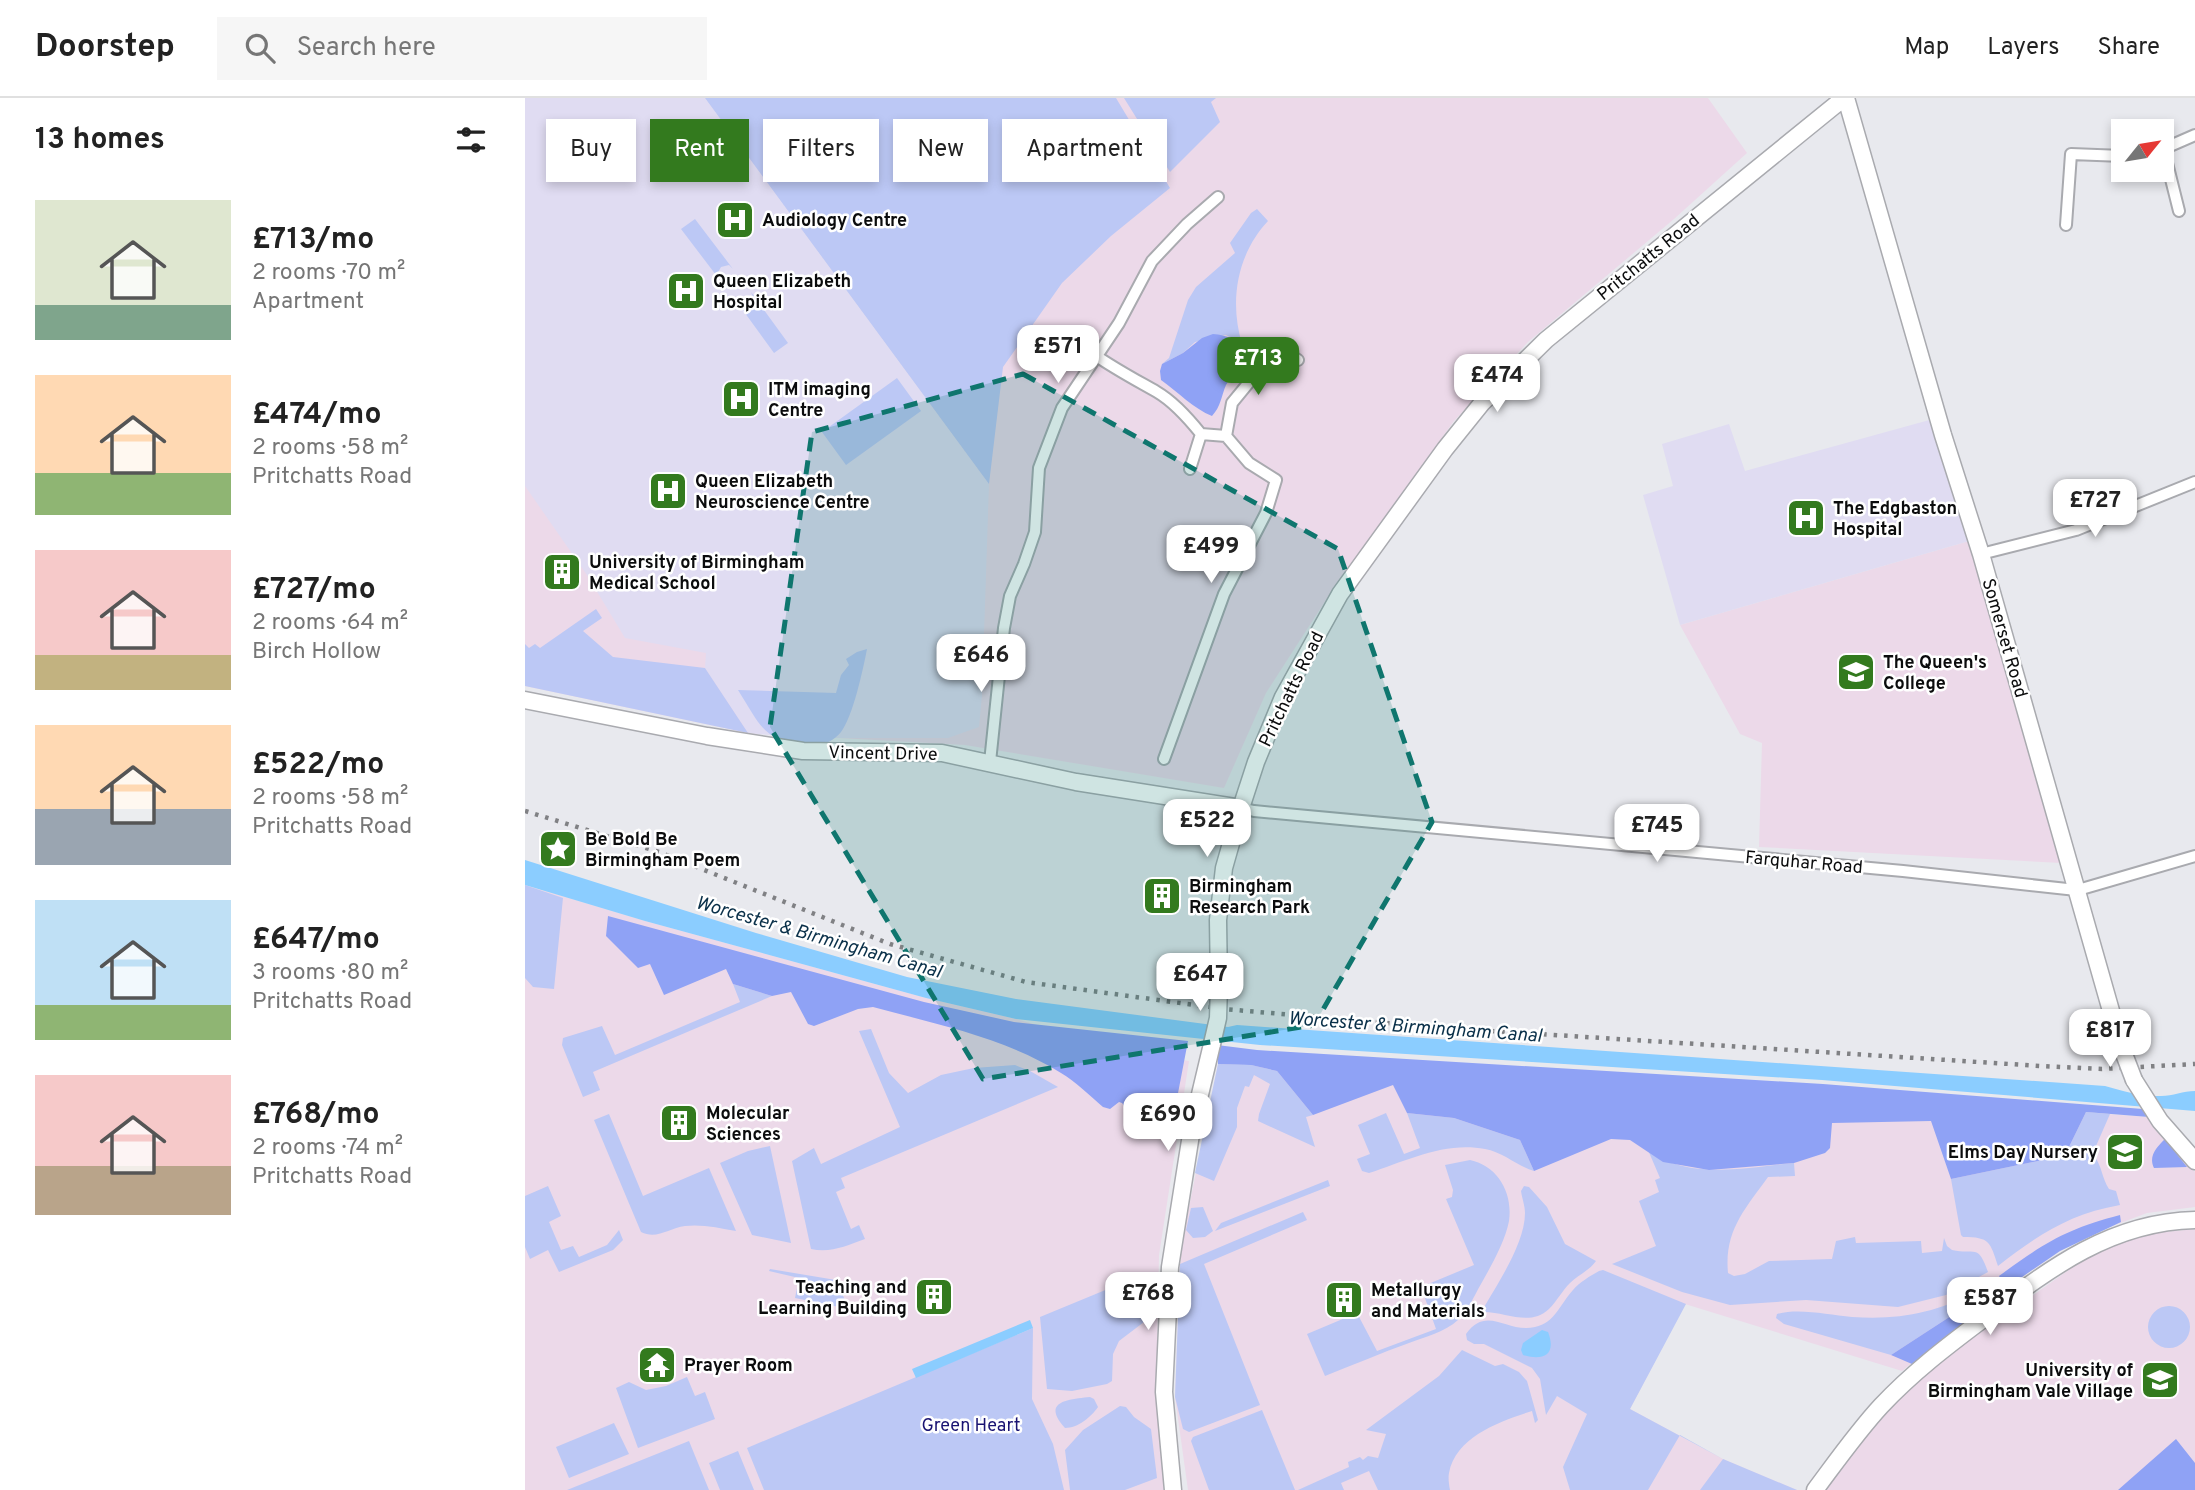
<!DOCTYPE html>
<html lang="en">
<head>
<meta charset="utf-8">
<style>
	:root { --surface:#fff; --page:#f6f6f6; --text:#222; --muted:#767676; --line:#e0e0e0; --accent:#337a1e }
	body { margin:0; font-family:Overpass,sans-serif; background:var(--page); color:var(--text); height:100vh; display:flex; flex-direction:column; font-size:26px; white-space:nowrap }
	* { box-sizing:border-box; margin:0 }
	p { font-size:23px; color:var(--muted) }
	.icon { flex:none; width:38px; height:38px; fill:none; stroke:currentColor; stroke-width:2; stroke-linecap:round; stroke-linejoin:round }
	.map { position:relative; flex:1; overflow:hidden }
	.sheet { display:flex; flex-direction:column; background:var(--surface); width:525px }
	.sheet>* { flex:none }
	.guide { position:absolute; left:21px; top:21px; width:665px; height:63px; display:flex; gap:14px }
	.needle { width:46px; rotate:60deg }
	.buttons { position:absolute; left:1586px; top:21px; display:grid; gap:14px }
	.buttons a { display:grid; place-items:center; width:63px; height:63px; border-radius:0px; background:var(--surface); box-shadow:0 4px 10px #0003; font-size:35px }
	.price { position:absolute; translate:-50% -60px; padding:0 16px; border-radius:14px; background:#fff; color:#222; font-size:23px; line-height:46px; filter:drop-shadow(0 2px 4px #0008) }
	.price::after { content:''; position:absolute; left:50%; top:42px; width:21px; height:16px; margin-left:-10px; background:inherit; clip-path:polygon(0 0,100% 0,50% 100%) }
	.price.on { background:var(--accent); color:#fff }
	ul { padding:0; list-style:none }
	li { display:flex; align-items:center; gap:21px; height:175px; padding:0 35px }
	li span { display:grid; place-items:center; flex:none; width:196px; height:140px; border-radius:0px; color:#555 }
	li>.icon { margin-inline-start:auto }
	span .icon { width:84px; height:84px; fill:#fffc; stroke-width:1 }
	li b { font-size:30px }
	h2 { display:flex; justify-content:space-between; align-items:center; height:84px; padding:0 35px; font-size:30px }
	.pill { padding:0 24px; border-radius:0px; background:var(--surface); box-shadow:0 4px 10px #0003; font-size:24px; line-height:63px }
	.pill.on { background:var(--accent); color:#fff }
	header { display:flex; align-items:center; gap:42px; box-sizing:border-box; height:98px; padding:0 35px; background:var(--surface); border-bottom:2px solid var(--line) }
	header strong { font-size:33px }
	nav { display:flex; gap:38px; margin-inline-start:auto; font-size:24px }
	.search { width:490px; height:63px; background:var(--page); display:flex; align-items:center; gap:18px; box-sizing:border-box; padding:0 24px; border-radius:0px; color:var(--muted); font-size:26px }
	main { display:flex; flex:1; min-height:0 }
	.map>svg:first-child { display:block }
	.education { fill:#ecd9e9 }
	.medical { fill:#e0dcf2 }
	.green { fill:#bcc8f5 }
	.forest { fill:#8fa2f5 }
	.water { fill:#8bcdff }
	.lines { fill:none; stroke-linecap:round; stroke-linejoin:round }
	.street-casing { stroke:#a9aaaf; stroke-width:14 }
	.secondary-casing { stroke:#a9aaaf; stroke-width:19 }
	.street { stroke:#fff; stroke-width:10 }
	.secondary { stroke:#fff; stroke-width:16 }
	.rail { stroke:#808184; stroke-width:4.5; stroke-dasharray:3.5 7; stroke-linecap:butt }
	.secondary-bridge-casing { stroke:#a9aaaf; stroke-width:19; stroke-linecap:butt }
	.secondary-bridge { stroke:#fff; stroke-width:16 }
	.marked { fill:#0f766e; fill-opacity:0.2; stroke:#0f766e; stroke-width:5; stroke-dasharray:14 9; stroke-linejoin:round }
	.labels { text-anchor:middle; stroke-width:5; stroke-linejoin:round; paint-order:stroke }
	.poi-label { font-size:18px; font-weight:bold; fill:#0b0c0d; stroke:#fff; text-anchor:start }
	.street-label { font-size:18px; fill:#0b0c0d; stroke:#fff }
	.park-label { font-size:18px; fill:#191372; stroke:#fff }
	.water-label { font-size:19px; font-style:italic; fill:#0a3049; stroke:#fff }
</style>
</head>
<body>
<header>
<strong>Doorstep</strong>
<div class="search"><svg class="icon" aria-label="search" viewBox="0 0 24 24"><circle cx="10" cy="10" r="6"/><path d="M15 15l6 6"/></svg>Search here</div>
<nav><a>Map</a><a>Layers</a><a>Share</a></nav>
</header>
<main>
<section class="sheet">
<h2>13 homes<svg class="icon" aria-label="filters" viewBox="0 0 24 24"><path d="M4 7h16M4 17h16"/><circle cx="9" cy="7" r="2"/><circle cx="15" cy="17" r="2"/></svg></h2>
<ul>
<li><span style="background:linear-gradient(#dfe7d0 75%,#7fa58c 0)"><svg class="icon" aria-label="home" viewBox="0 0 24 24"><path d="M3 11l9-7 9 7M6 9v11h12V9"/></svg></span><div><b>£713/mo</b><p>2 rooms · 70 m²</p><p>Apartment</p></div></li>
<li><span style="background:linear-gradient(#ffd9b3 70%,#8fb573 0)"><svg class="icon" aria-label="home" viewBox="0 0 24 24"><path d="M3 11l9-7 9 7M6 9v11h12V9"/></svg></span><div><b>£474/mo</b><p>2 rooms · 58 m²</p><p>Pritchatts Road</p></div></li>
<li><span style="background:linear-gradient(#f6c9c9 75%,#c2b280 0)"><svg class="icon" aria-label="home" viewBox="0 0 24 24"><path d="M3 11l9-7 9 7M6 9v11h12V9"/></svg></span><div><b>£727/mo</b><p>2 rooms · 64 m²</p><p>Birch Hollow</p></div></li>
<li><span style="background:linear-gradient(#ffd9b3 60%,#9aa5b1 0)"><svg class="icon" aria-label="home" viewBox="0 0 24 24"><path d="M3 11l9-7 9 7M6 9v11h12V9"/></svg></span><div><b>£522/mo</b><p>2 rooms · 58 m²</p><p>Pritchatts Road</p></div></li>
<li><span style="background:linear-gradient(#bfe0f5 75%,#8fb573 0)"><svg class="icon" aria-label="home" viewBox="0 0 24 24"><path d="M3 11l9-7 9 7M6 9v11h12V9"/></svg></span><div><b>£647/mo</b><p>3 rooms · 80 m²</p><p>Pritchatts Road</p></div></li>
<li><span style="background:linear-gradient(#f6c9c9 65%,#b9a48a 0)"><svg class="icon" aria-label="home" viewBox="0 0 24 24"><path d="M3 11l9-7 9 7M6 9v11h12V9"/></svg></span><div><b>£768/mo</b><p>2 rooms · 74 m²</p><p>Pritchatts Road</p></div></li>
</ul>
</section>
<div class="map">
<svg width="1670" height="1392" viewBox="0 0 1670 1392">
	<rect width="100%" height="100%" fill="#e8e9ee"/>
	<path class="education" d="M0,0l464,386 -284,-386h1003l39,55 -73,66 -146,123 -74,79 -121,168 -67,104 -42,95 -259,-43 -217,-12 -223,-47z
		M1444,443l92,322 -302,-16 3,-104 -22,-9 -60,-109z
		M0,787l120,36 281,77 90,21 120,34 53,8 -30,194 -3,142 11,93h-642z
		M693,966l697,36 234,17 46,55v35l-48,6 -56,21 -31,17 -54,37 -104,83 -217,-67 -55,105 93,50 74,31h-609l-13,-93 5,-133 5,-37z
		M1670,1131v261h-372l52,-66 39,-39 36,-31 137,-97 48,-22z"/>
	<path class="medical" d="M0,0h180l284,386 -7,211 -3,32 -31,11h-146l-54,-5 -43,-65 1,-15 -81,-15 -38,-63 -62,-89z
		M1408,321l36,122 -289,84 -37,-130 30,-9 -11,-42 67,-20 16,47z"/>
	<path class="green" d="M180,0h411l54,90 -59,48 -49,47 -59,84 -14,117z
		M599,0h92l-5,4 9,20 -50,50z
		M732,111l11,12c-31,33 -39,80 -26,123l-16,-9 -31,7 -12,11 -21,11 7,-6 19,-58 8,-13 39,-34 -5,-10 21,-30z
		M170,121l38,50 -4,-4 -8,2 -4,7 2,5 -38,-50z
		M226,194l37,51 -14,10 -37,-51 4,4 8,-1 4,-8z
		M372,280l24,33 -75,54 -24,-33z
		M71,511l6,9 -19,13 30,26 92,11 43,65 -223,-47v-42l4,4 6,-4 5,4z
		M342,551c-4,21 -14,67 -26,83 -8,10 -18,13 -29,12 -48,-1 -50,-16 -74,-54l98,3 5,-18 8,-10 -3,-6 11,-7z
		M0,787l38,13 -9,91 -21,-2 -8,-9z
		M208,886l39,12 -179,76 7,18 -17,7 -21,-52 1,-7 39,-12 13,29 125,-53z
		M346,931l18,44 19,20 33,-18 33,-7 41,-3 15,6 28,16 -217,91 4,10 -9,4 15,37 8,-4 6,14c-19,7 -34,14 -54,10l-19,-88 22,-13 7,16 79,-37 -41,-96z
		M693,966l33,1 26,6 36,44 -7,2 9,30 -57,-26 1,-7 11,-30 -16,-9 -5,12 -4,-1 -8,22v19l-23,54 -19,-8z
		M1561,1014l24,2 -14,32 -1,11c7,10 7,21 14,32l7,2 4,14c-51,9 -82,30 -122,61 -8,-24 -8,-29 -35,-29l-2,-2 -10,-56 106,-22 11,-8z
		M861,1015l18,41 16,-6 -13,-35 47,5 66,22 14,31c-17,-5 -31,-19 -49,-22 -40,-8 -79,12 -116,24l-7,-2 -5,-12 13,-5 -12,-29z
		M84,1016l34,82 66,-28 27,63c-17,-3 -34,-7 -51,-5 -16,2 -28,14 -44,6l-47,-112z
		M245,1048l21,97 -39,-8 -32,-72 28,-12z
		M1123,1052c40,31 99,17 146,13l1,13 -27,1c-23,32 -44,54 -40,96l6,3 11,-2 24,-13 63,-2 4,-18 19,-4 1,6 65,-2 1,12 20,-2 2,-13 3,8 5,4c23,5 26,-7 36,22l-42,23 -48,12 -92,-7 -76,5 -48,-13 -70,-28 44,-18 -17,-45 20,-9 -4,-12 5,-2z
		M945,1062c28,6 43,33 39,61 -4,21 -18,45 -28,63 -7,12 -13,27 -23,36 -13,12 -33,17 -49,23 -28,10 -56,22 -84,33l-18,-42 50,-21 20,38 59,-22 -15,-42 53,-22 -28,-66 6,-2 1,-7 -8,-25z
		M803,1082l2,6 -115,45 6,-8z
		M23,1088l13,30 -12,6 12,28 12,-4 6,11 28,-12 12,-15 4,10 -10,10 -54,22 -11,-22 -18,9 -5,-12v-51z
		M999,1088l5,1 18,20 18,37 31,17c-6,9 -18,14 -26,22 -8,8 -13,18 -21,26 -19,18 -43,3 -65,3l-1,-3c15,-26 42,-66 42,-96 0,-7 -3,-15 -4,-22z
		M678,1109l10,24 -8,6 -12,1 -7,-8 5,-22z
		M778,1114l4,8 -103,44 56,141 -71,27 -6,-3 -8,-32 5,-133z
		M245,1171l66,11 13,29 -54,-11 4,-20 -30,-7z
		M1078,1172l83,34 -56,105 93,50 74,31h-97l23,-31 -43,-24 -32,55h-78l-7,-23 24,-53 -30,-18 -11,19 -6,-36 -8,-11 -48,-24h-10l-7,-4 -1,-6c21,-30 42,0 69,-7 20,-4 25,-23 38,-37 7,-8 17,-14 26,-19z
		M624,1174l-5,50 -25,19 -6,13 -1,27 -5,3 -35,7 -25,-2 -7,-72z
		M1452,1194l-3,9 -83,54 -107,-31 -8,-6 1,-4c23,-6 51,1 75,3 49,3 81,-4 125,-25z
		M1623 1229a21 21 0 1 1 42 0a21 21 0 1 1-42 0Z
		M508,1230l-1,71 21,45 11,46h-300l-17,-42z
		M937,1252l33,16 8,-2 16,8 8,9 11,39 -3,3 -3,-12c-31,10 -76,25 -83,62 -1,5 0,12 1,17h-72l-9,-19 -28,12 3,7h-46l51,-23 -1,-5 12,-5 3,3 5,-4 10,2 8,-24 -20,-4 73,-54z
		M162,1279l8,19 10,-4 10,27 -77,29 -22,-60 13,-6 17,8 20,-4z
		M565,1299l4,2 4,8c-7,10 -20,21 -33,21 -25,-27 5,-29 25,-31z
		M595,1308l6,1 8,10 17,12 6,49 -32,12h-55l-5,-40 18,-20z
		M737,1312l33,80h-86l-18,-49 2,-4z
		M89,1325l15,31 -60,24 -13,-31z
		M164,1343l20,49h-142z
		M213,1353l16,39h-34l-11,-27z"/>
	<path class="forest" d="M688,236c14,1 41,10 32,30 -4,8 -15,13 -19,21 -5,12 -5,21 -14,31 -18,-7 -34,-24 -51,-36l-1,-9 2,-7 21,-11 19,-15z
		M83,818l316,86 90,20 174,19 -14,73 -19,-2 -2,6 -21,-3 -10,-12 -3,-1 -9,7 -7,-2c-13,-11 -27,-25 -42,-34 -56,-35 -125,-49 -188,-66l-15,2 -44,17 -6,-2 -17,-32 -19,4 -39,-12 -7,-15 -62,26 -14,-31 -12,4 -32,-32z
		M692,947l40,5 566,34 320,25 6,8 -63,-5 -18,37 -11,8 -106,22 -20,-58 -99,2 -2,25 -5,5 -31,10 -85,7 -46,-8 -33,-22 -19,-1 -77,32 -14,-31 -66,-22 -47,-5 -14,-28 -80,30 -36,-44 -26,-6 -33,-1z
		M1640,1041l22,28 -33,1c-6,-12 3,-21 11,-29z
		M1595,1117l1,7 -61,29 -54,37 -7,-12c45,-33 67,-47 121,-61z
		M1463,1187l7,12 -83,67 -21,-9 83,-54 3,-9z
		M1651,1341l19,24v27h-77z"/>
	<path class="water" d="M0,762l231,73 151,44 109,22 212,28 9,-2 868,61c18,5 37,11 56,10 12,0 22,-5 34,-5v20l-373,-31 -562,-35 -244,-26 -90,-21 -281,-77 -120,-36z
		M505,1222l3,8 -117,50 -4,-9z
		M1017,1232l6,2c9,23 -5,29 -25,23l-2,-5 2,-7z"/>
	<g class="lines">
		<defs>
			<path id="street" d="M1642,50l-2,7 14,56
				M1638,51l32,-14
				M1541,127l5,-71 52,2
				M570,257c20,14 41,25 62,37 17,10 32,27 44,42l-11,35
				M701,338l6,-33 46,-56 20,13
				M1456,456l95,-24 119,-48
				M639,661l60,-165 42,-81 10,-33 -27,-17 -23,-27 -25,-2
				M465,664l14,-134 6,-32 14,-32 11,-32 4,-64 23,-60 57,-85 33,-62 35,-37 31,-27
				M716,710l13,3 649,60 164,18 11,1 117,-34"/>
			<path id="secondary" d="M1321,0l97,337 38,119 140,492
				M0,602l182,36 96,15 139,2 134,29 165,26
				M694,888l-1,-66 6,-52 17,-60 15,-46 27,-65 57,-103 105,-145 37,-46 64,-63 298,-242
				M1609,982l26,41 35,40
				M648,1392l-9,-98 6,-125 22,-139 20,-84
				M1290,1392c21,-28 42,-58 66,-84 31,-33 65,-59 101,-86 66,-50 127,-98 213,-100"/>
		</defs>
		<use href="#street" class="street-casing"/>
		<use href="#secondary" class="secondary-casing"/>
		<use href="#street" class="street"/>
		<use href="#secondary" class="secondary"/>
		<path class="rail" d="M0,713l134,41 231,92 136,38 198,27 221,19 596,38 61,3 93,-5"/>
		<defs>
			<path id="secondary-bridge" d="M687,946l6,-26 1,-32
				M1596,948l13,34"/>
		</defs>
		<use href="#secondary-bridge" class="secondary-bridge-casing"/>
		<use href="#secondary-bridge" class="secondary-bridge"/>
	</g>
	<path class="marked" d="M498,276l315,175 94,273 -118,203 -331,54 -213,-352 42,-295z"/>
	<defs>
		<symbol id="hospital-square" viewBox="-11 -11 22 22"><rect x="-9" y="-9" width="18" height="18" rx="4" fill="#337a1e" stroke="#fff"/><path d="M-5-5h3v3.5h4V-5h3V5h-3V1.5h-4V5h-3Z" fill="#fff"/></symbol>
		<symbol id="building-square" viewBox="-11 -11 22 22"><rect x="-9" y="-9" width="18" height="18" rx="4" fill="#337a1e" stroke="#fff"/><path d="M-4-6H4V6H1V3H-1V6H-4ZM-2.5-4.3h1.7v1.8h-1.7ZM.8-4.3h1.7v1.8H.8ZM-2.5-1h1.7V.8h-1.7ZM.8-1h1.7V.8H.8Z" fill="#fff"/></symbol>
		<symbol id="university-square" viewBox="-11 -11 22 22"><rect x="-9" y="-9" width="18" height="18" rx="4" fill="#337a1e" stroke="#fff"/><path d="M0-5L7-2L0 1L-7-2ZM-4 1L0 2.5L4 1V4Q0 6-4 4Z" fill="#fff"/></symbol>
		<symbol id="sight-square" viewBox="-11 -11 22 22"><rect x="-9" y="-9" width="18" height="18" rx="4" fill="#337a1e" stroke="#fff"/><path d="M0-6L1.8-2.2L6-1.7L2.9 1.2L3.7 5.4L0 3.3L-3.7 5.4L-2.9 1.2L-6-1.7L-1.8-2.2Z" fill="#fff"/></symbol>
		<symbol id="school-square" viewBox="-11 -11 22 22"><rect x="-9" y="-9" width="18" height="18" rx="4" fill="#337a1e" stroke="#fff"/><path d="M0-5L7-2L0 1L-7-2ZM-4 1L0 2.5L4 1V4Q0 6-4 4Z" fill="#fff"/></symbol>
		<symbol id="temple-square" viewBox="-11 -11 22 22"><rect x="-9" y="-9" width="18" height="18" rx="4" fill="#337a1e" stroke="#fff"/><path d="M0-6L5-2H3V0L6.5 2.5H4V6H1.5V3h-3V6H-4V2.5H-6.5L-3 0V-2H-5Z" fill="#fff"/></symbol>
	</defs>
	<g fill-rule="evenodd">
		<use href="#hospital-square" x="188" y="100" width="44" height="44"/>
		<use href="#hospital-square" x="139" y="171" width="44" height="44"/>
		<use href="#hospital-square" x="194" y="279" width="44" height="44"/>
		<use href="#hospital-square" x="121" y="371" width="44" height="44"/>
		<use href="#hospital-square" x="1259" y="398" width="44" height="44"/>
		<use href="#building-square" x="15" y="452" width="44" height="44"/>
		<use href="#university-square" x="1309" y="552" width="44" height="44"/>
		<use href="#sight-square" x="11" y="729" width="44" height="44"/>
		<use href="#building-square" x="615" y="776" width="44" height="44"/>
		<use href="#building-square" x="132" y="1003" width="44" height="44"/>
		<use href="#school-square" x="1578" y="1032" width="44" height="44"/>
		<use href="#building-square" x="387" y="1177" width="44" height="44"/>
		<use href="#building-square" x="797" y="1180" width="44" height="44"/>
		<use href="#temple-square" x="110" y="1245" width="44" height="44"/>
		<use href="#university-square" x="1613" y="1260" width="44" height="44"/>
	</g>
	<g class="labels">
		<g class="poi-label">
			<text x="237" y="128">Audiology Centre</text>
			<text x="188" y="189">Queen Elizabeth<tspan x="188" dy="21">Hospital</tspan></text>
			<text x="243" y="297">ITM imaging<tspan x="243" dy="21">Centre</tspan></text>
			<text x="170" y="389">Queen Elizabeth<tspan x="170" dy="21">Neuroscience Centre</tspan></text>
			<text x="1308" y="416">The Edgbaston<tspan x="1308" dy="21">Hospital</tspan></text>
			<text x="64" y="470">University of Birmingham<tspan x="64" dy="21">Medical School</tspan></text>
			<text x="1358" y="570">The Queen's<tspan x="1358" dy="21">College</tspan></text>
			<text x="60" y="747">Be Bold Be<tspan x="60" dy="21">Birmingham Poem</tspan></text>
			<text x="664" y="794">Birmingham<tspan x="664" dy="21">Research Park</tspan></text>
			<text x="181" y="1021">Molecular<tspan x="181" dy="21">Sciences</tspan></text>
			<text x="1573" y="1060" text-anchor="end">Elms Day Nursery</text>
			<text x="382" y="1195" text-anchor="end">Teaching and<tspan x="382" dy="21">Learning Building</tspan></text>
			<text x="846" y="1198">Metallurgy<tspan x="846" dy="21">and Materials</tspan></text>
			<text x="159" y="1273">Prayer Room</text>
			<text x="1608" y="1278" text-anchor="end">University of<tspan x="1608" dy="21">Birmingham Vale Village</tspan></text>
		</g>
		<g class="street-label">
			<text transform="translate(1123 159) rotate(-39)" y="6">Pritchatts Road</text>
			<text transform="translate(1480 540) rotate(74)" y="6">Somerset Road</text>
			<text transform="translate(766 591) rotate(-64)" y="6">Pritchatts Road</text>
			<text transform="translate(358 655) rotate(1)" y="6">Vincent Drive</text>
			<text transform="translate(1279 764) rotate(5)" y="6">Farquhar Road</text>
		</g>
		<g class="park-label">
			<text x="446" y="1333">Green Heart</text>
		</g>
		<g class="water-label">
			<text transform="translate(294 838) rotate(16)" y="7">Worcester &amp; Birmingham Canal</text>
			<text transform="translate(890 928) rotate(4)" y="7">Worcester &amp; Birmingham Canal</text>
		</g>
	</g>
</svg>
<div class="buttons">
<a><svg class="needle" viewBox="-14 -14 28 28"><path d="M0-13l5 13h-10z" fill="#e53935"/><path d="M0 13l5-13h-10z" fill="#767676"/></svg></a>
</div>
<b class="price" style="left:533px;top:287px">£571</b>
<b class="price on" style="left:733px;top:299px">£713</b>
<b class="price" style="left:972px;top:316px">£474</b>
<b class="price" style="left:1570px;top:441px">£727</b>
<b class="price" style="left:686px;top:487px">£499</b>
<b class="price" style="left:456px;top:596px">£646</b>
<b class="price" style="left:682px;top:761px">£522</b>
<b class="price" style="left:1132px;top:766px">£745</b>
<b class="price" style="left:675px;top:915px">£647</b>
<b class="price" style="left:1585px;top:971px">£817</b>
<b class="price" style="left:643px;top:1055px">£690</b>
<b class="price" style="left:623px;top:1234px">£768</b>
<b class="price" style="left:1465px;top:1239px">£587</b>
<div class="guide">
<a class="pill">Buy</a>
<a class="pill on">Rent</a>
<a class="pill">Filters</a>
<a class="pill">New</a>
<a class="pill">Apartment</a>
</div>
</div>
</main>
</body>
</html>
